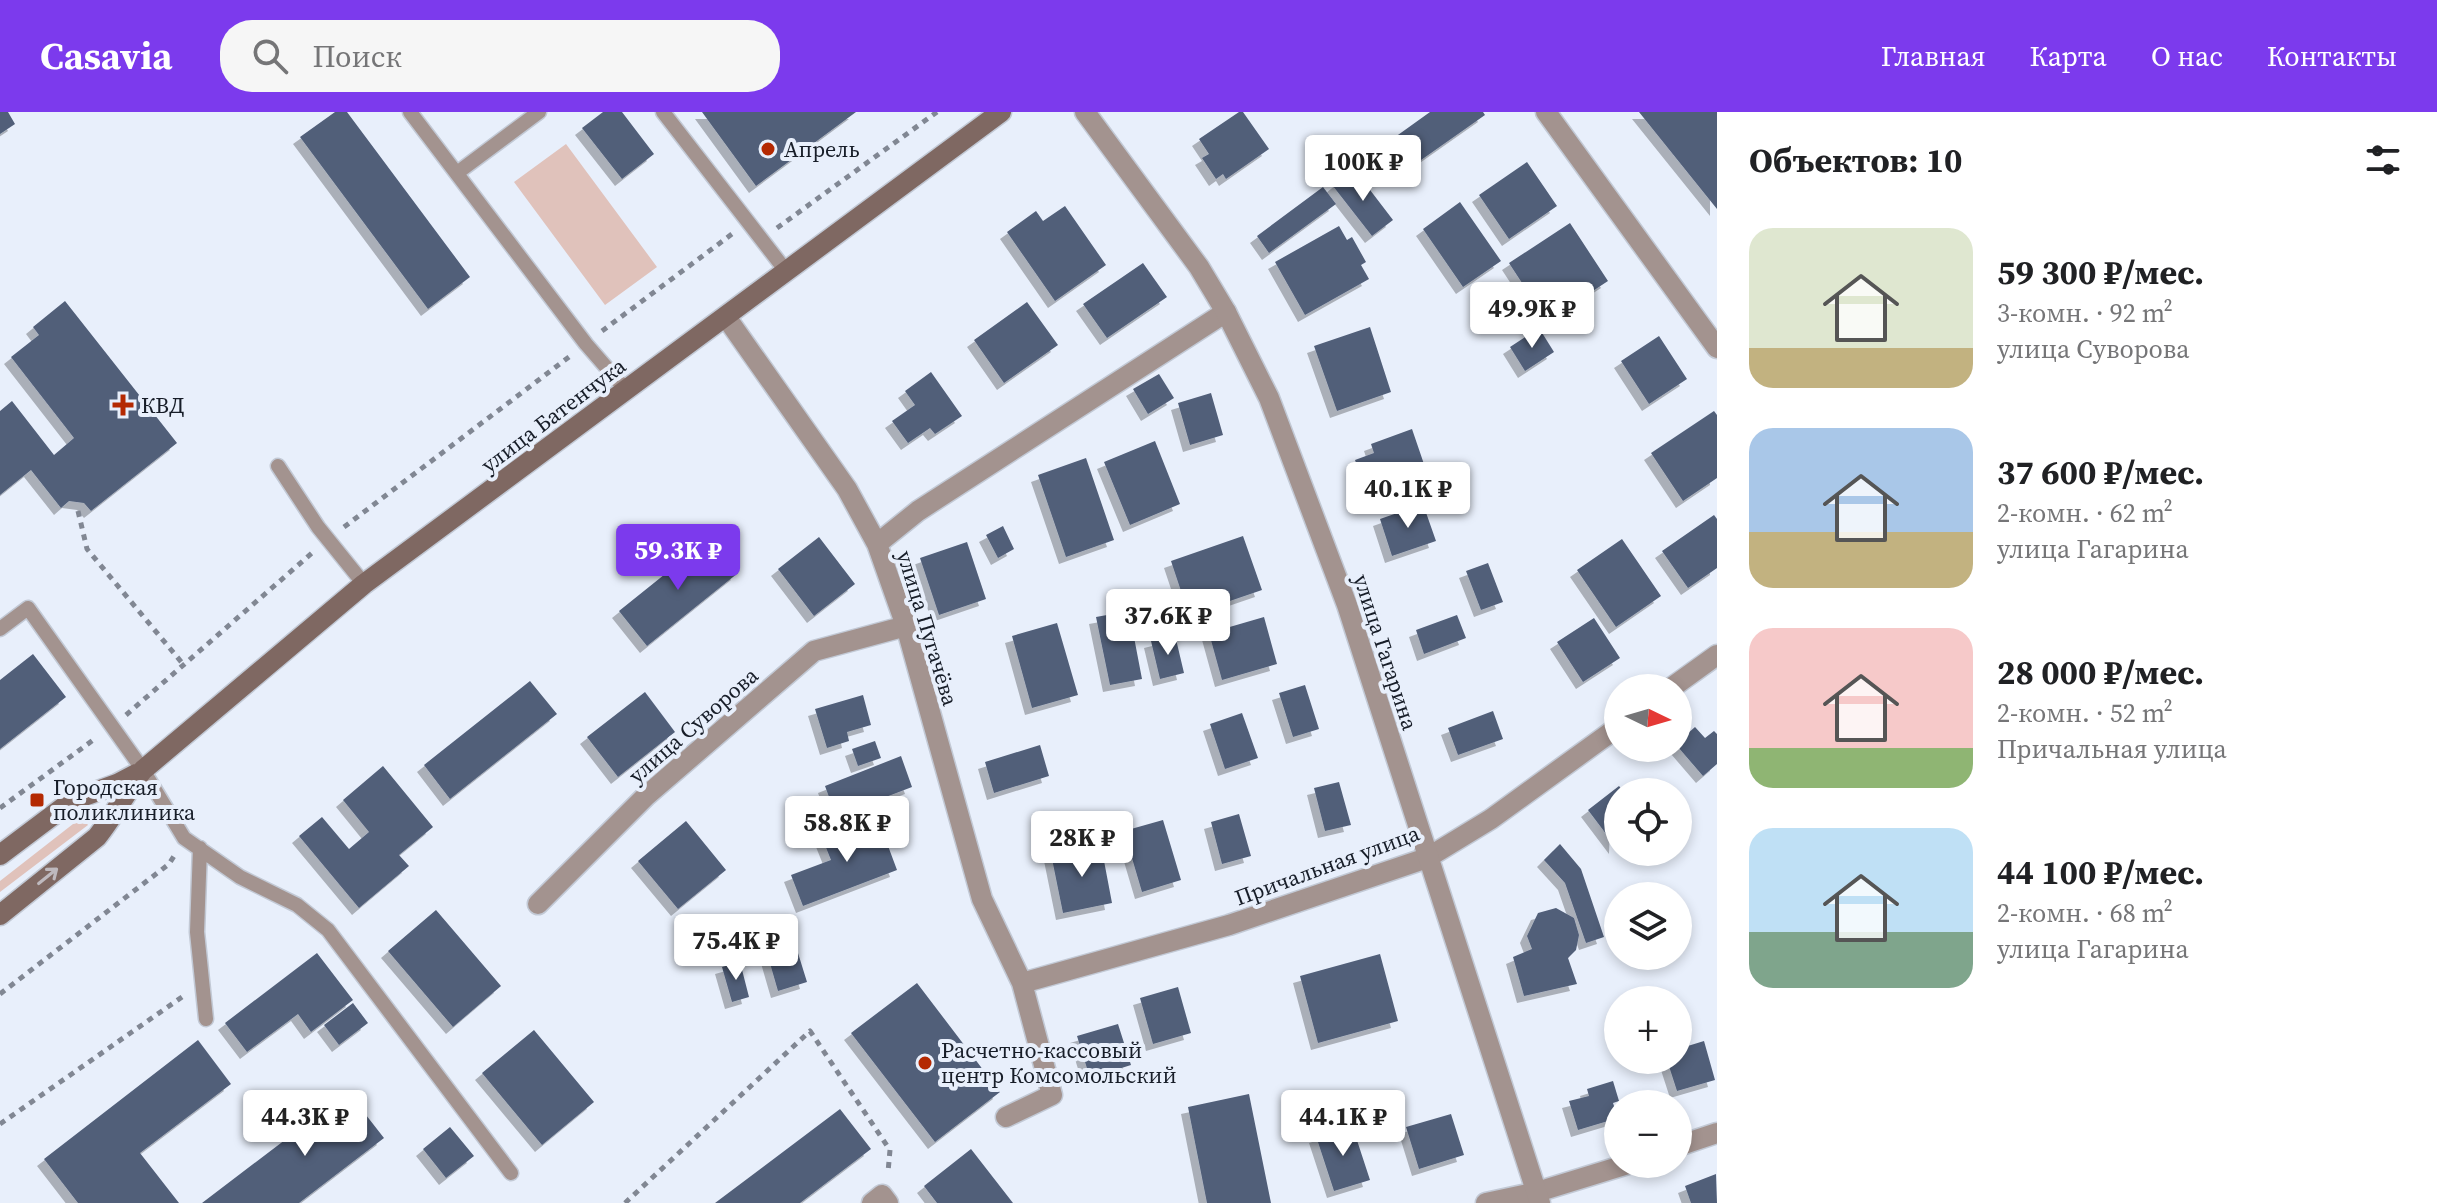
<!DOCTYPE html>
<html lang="ru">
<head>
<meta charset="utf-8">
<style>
	:root { --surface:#fff; --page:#f6f6f6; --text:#202124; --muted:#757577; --accent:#7c3aed }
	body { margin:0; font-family:"Source Serif 4",serif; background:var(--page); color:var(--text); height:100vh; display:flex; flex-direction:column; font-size:30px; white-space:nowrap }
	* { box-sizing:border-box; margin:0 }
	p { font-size:26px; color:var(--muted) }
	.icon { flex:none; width:44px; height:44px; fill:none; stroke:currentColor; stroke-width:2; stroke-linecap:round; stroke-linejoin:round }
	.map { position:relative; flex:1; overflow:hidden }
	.panel { display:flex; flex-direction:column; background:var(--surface); width:720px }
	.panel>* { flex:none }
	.needle { width:52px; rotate:95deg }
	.buttons { position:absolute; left:1604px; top:562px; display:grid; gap:16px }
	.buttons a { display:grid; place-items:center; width:88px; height:88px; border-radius:50%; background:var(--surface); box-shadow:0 4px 12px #0003; font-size:40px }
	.price { position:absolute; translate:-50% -68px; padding:0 18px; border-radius:8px; background:#fff; color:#222; font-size:26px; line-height:52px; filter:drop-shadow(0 2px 4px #0008) }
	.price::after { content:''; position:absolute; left:50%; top:48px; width:24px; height:18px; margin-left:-12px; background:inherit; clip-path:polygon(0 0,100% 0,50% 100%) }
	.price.current { background:var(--accent); color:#fff }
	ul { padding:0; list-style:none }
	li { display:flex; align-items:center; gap:24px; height:200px; padding:0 32px }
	li span { display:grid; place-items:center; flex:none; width:224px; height:160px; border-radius:24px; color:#555 }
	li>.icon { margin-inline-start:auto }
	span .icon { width:96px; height:96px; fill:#fffc; stroke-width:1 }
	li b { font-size:34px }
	h2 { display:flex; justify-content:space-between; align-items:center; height:96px; padding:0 32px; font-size:34px }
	header { display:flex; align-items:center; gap:48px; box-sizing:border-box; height:112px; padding:0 40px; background:var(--accent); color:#fff }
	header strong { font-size:38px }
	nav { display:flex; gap:44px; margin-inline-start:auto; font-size:28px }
	.search { width:560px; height:72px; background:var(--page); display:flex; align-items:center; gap:20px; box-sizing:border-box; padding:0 28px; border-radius:32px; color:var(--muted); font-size:30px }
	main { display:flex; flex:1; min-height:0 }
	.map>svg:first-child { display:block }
	.green { fill:#e0c2bb }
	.building { fill:#515f79; filter:url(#shadow) }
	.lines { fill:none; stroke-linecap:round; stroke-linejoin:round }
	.service-casing { stroke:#c2c9d5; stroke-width:17 }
	.minor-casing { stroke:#c2c9d5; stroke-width:23 }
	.tertiary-casing { stroke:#c2c9d5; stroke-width:23 }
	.secondary-casing { stroke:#c2c9d5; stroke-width:23 }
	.path { stroke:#818793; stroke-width:5; stroke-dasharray:6 6; stroke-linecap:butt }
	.service { stroke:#a3938f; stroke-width:14 }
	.minor { stroke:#a3938f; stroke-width:20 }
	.tertiary { stroke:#a3938f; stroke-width:20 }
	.secondary { stroke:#7f6862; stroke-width:20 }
	.oneway { stroke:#beb9be }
	.poi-dot { fill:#b42902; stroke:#e8effb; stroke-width:3 }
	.labels { text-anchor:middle; stroke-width:8; stroke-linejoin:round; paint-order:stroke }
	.poi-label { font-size:22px; fill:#171d28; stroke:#e8effb; text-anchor:start }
	.street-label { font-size:22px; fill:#171d28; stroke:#e8effb }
</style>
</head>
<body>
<header>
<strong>Casavia</strong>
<div class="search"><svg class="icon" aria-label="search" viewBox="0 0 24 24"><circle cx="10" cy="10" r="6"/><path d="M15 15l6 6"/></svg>Поиск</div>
<nav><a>Главная</a><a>Карта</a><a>О нас</a><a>Контакты</a></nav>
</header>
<main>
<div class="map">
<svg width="1717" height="1091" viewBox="0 0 1717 1091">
	<defs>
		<filter id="shadow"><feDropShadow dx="-7" dy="7" stdDeviation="0" flood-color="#0004"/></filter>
	</defs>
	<rect width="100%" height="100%" fill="#e8effb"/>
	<path class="green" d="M566,32l91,123 -52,38 -91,-123z
		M82,705l6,8 -88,67v-11z"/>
	<path class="building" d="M0,0h8l7,12 -15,10z
		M335,0h12l123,165 -42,32 -128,-172z
		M603,0h19l32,42 -32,25 -40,-51z
		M702,0h154l-100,74z
		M1239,0h4l26,37 -43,30 -3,-5 -7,5 -14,-21 7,-4 -10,-15z
		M1430,0h53l2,3 -81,57 -20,-27z
		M1639,0h78v97z
		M1527,50l30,44 -48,33 -30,-44z
		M1354,57l39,51 -21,16 -39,-50z
		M1323,75l13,17 -67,49 -12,-17z
		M1460,90l41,59 -38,26 -40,-58z
		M1065,94l41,59 -51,36 -48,-69 29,-21 7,10z
		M1570,111l38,58 -61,40 -38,-58z
		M1339,114l8,14 5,-3 14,25 -5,3 8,14 -64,36 -30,-53z
		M1143,151l24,34 -60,41 -24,-34z
		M65,189l112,142 -86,68 -7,-8 -15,-2 -8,7 -30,-38 -31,25v-84l12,-10 42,54 20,-17 -63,-81 28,-22 -6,-8z
		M1027,190l31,43 -54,38 -30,-43z
		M1370,215l21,65 -54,19 -23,-65z
		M1539,216l15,24 -29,19 -15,-24z
		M1659,224l28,43 -38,25 -28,-43z
		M931,260l31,44 -27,18 -5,-6 -22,15 -16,-22 23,-16 -10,-14z
		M1159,262l15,24 -26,16 -15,-25z
		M1211,281l12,42 -33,10 -12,-42z
		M1714,299l3,4v63l-34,23 -32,-48z
		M1412,317l14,41 -60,21 -11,-31 19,-7 -3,-9z
		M1155,329l25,63 -50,21 -26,-63z
		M1086,346l28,82 -48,17 -28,-82z
		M1423,392l13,37 -44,15 -12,-37z
		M1714,403l3,4v49l-29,20 -26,-37z
		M1003,414l11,23 -16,9 -12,-23z
		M1243,424l19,54 -73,25 -18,-54z
		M819,425l36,47 -41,32 -36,-47z
		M710,426l28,35 -91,73 -28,-35z
		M1622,427l39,57 -45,31 -39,-57z
		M967,430l19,57 -47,16 -19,-57z
		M1488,451l15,39 -22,8 -15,-39z
		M1129,499l13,68 -32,6 -14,-68z
		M1457,503l9,23 -42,16 -8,-24z
		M1264,505l13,47 -55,16 -13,-47z
		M1594,506l26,40 -37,24 -26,-40z
		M1057,511l21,72 -46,13 -20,-72z
		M1175,523l9,38 -24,6 -9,-38z
		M33,542l33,43 -66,52v-69z
		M530,569l27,33 -107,85 -26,-34z
		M1305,573l14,44 -26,8 -14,-44z
		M645,580l30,40 -57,45 -31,-40z
		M863,583l8,30 -24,7 2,9 -22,7 -12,-39z
		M1493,599l10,28 -45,16 -10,-27z
		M1242,601l16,45 -33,11 -15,-45z
		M1695,615l10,11 9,-7 3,3v30l-14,12 -25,-29v-5z
		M875,629l6,17 -23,8 -6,-17z
		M1040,633l9,31 -55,17 -9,-31z
		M901,644l11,31 -76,29 -11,-30z
		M383,654l50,61 -34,28 10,11 -50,42 -60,-72 23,-19 27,32 20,-17 -26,-32z
		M1339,670l12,43 -26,6 -11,-43z
		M1619,674l5,6h-6l-2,55 -28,-37z
		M1239,702l12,42 -29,8 -11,-42z
		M878,707l19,51 -94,36 -12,-31 40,-15 -8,-20z
		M1163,708l18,60 -39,12 -18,-61z
		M686,709l40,49 -48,39 -40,-48z
		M1560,732l21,25 23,68 -18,6 -21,-60 -21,-23z
		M1101,733l11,58 -49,10 -12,-59z
		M1556,796l18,10 5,17 -3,15 -8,8 9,26 -53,12 -11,-39 19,-8 -5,-13 11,-23z
		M436,798l65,76 -48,41 -65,-76z
		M793,825l14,45 -29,9 -13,-45z
		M317,841l36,47 -42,32 -13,-18 -51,38 -22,-29z
		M1380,842l18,67 -80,22 -18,-67z
		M740,850l9,35 -17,5 -10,-35z
		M917,871l83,109 -65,50 -84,-109z
		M1178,875l13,46 -38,11 -13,-46z
		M353,891l15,20 -29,22 -15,-20z
		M1118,912l13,41 -41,13 -13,-42z
		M534,918l60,72 -52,43 -60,-72z
		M198,928l33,44 -91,69 39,50h-101l-34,-44z
		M1704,929l11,39 -38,11 -10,-31h11v-11z
		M1613,969l6,20 -6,2 5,15 -40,12 -9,-29 20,-5 -2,-7z
		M348,980l36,46 -85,65h-97z
		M1249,982l22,109h-64l-19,-96z
		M840,997l31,40 -71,54h-85z
		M1451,1002l13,41 -45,14 -13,-42z
		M1352,1013l18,55 -36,11 -18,-55z
		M450,1015l24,29 -28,22 -23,-29z
		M971,1037l42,54h-76l-13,-17z
		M1716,1062l1,29h-26l-6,-17z"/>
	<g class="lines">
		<defs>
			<path id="service" d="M410,0l176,232 40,46
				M663,0l123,159
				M457,61l82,-61
				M278,354l40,61 46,57
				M0,517l28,-21 115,162 41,68 56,39 57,28 31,25 183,243
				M200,736l-3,84 9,87"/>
			<path id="minor" d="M726,205l121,172 30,55 29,82 76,273 40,84 30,112 -46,22
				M877,432l41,-33 308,-199
				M1671,576l46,-33
				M538,792l108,-108 168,-145 92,-25
				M1022,871l207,-58 198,-67 64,-39 127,-92
				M1678,1034l39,-13
				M872,1091l10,-8 6,8
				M1486,1091l51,-11 91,-28"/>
			<path id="tertiary" d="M1085,0l114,155 27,45 43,86 78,207 193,598
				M1546,0l171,236"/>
			<path id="secondary" d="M0,743l73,-55 44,-16 19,-10
				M0,803l97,-78c17,-21 29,-45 46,-67l221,-186 637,-472"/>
		</defs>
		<use href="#service" class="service-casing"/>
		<use href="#minor" class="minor-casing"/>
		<use href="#tertiary" class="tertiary-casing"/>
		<use href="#secondary" class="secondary-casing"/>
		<path class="path" d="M777,116l160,-116
			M602,219l130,-97
			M78,399l9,38 96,115
			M344,415l225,-170
			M126,603l186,-162
			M0,696l96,-70
			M0,882l169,-130 5,-8
			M0,1012l182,-127
			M625,1091l185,-172 80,119 -2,22"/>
		<use href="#service" class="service"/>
		<use href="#minor" class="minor"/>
		<use href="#tertiary" class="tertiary"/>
		<use href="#secondary" class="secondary"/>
	</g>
	<defs><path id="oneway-shaft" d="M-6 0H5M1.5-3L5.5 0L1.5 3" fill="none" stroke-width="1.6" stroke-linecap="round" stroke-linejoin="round" transform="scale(2)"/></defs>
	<use class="oneway" href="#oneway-shaft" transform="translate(48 764) rotate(-39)"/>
	<g class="poi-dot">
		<circle cx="768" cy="37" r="8"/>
		<path d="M119 281h8v8h8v8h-8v8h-8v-8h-8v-8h8z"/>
		<rect x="29" y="680" width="16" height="16" rx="4"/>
		<circle cx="925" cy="951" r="8"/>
	</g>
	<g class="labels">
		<g class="poi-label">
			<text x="784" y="45">Апрель</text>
			<text x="141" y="301">КВД</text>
			<text x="53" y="683">Городская<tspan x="53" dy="25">поликлиника</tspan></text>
			<text x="941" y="946">Расчетно-кассовый<tspan x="941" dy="25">центр Комсомольский</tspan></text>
		</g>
		<g class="street-label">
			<text transform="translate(553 303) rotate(-37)" y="8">улица Батенчука</text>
			<text transform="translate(928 516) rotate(73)" y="8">улица Пугачёва</text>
			<text transform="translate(1386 540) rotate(72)" y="8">улица Гагарина</text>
			<text transform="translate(693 613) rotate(-41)" y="8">улица Суворова</text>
			<text transform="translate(1327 753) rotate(-20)" y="8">Причальная улица</text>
		</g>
	</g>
</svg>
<div class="buttons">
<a><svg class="needle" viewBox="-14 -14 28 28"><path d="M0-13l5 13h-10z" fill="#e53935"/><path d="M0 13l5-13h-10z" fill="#757577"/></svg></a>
<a><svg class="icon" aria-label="locate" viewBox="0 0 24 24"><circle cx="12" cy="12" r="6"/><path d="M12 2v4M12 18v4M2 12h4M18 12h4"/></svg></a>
<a><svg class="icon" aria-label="layers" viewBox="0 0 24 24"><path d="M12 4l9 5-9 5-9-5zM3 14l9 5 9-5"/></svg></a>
<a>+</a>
<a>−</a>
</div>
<b class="price" style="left:1363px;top:91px">100K ₽</b>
<b class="price" style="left:1532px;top:238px">49.9K ₽</b>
<b class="price" style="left:1408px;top:418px">40.1K ₽</b>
<b class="price current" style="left:678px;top:480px">59.3K ₽</b>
<b class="price" style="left:1168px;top:545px">37.6K ₽</b>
<b class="price" style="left:847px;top:752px">58.8K ₽</b>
<b class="price" style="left:1082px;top:767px">28K ₽</b>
<b class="price" style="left:736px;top:870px">75.4K ₽</b>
<b class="price" style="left:305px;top:1046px">44.3K ₽</b>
<b class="price" style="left:1343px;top:1046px">44.1K ₽</b>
</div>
<section class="panel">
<h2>Объектов: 10<svg class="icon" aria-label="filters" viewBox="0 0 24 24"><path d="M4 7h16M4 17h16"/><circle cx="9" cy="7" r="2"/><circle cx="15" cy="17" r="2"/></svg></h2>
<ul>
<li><span style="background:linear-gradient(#dfe7d0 75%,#c2b280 0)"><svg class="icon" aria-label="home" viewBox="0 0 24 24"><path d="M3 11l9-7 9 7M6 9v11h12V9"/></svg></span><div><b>59 300 ₽/мес.</b><p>3-комн. · 92 m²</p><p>улица Суворова</p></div></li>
<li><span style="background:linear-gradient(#a9c7e8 65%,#c2b280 0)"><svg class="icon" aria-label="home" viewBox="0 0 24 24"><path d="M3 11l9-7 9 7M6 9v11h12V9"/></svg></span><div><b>37 600 ₽/мес.</b><p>2-комн. · 62 m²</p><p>улица Гагарина</p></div></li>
<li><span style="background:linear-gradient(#f6c9c9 75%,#8fb573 0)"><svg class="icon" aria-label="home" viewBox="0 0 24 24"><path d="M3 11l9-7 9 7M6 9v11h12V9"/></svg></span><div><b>28 000 ₽/мес.</b><p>2-комн. · 52 m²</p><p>Причальная улица</p></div></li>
<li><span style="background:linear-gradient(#bfe0f5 65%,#7fa58c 0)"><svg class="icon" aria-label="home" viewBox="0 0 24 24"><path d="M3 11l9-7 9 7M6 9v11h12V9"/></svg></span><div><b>44 100 ₽/мес.</b><p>2-комн. · 68 m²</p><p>улица Гагарина</p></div></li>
</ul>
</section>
</main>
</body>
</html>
